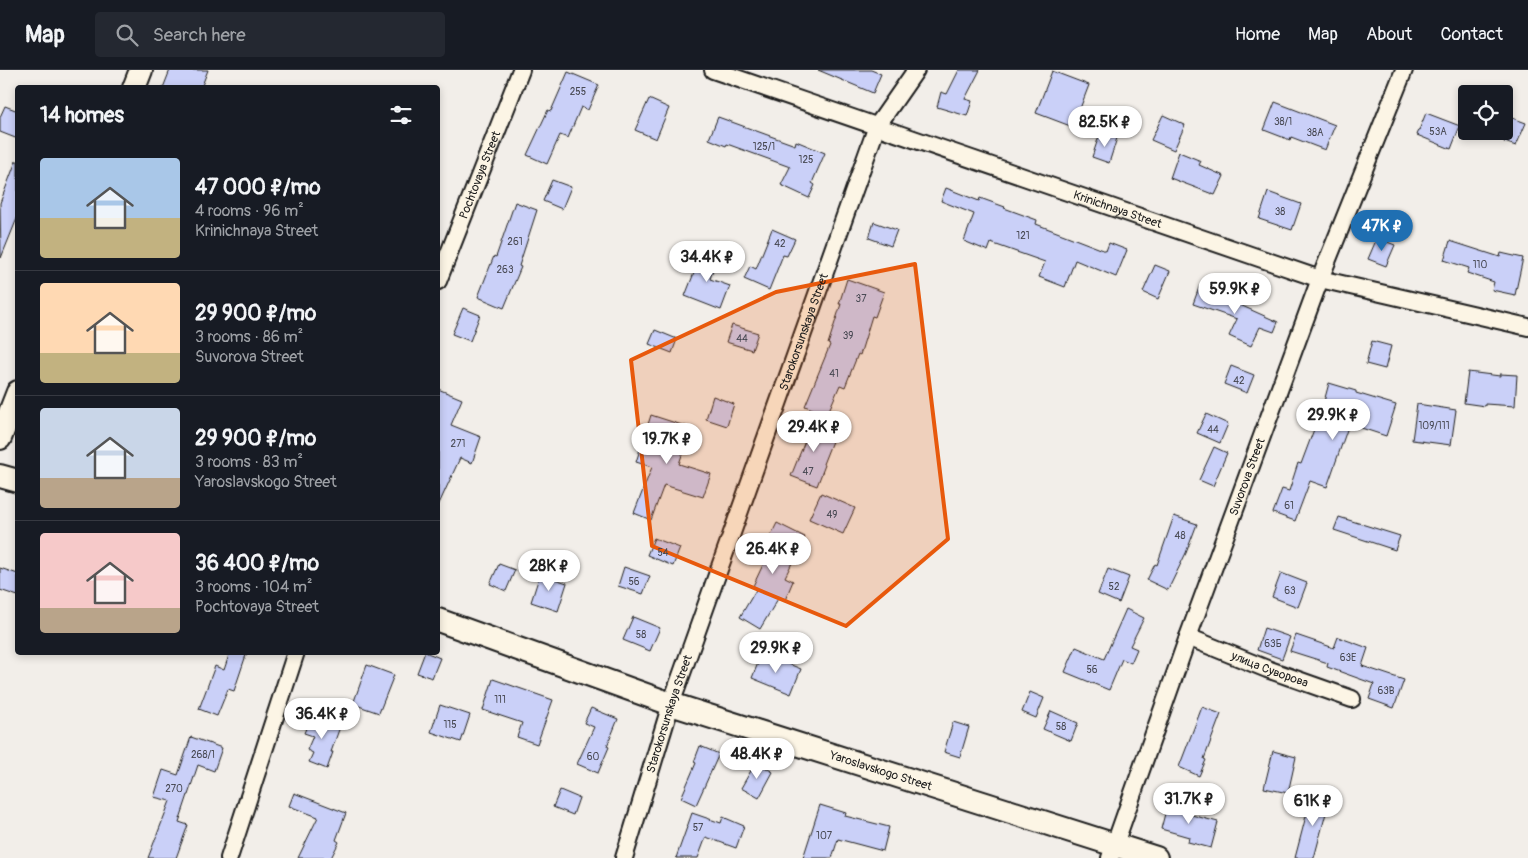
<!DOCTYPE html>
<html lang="en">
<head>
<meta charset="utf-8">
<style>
	:root { --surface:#171b24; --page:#242831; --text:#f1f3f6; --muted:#9ea1a6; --line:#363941; --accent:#1f6fb2 }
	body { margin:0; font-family:Pangolin,sans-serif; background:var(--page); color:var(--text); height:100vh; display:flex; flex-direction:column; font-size:19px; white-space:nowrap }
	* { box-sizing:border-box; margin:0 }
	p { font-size:16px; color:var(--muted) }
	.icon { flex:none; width:28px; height:28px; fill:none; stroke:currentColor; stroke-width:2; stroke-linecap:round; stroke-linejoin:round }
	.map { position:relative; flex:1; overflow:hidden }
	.details { position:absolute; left:15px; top:15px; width:425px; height:570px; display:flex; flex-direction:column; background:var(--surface); border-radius:5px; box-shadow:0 2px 8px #0003 }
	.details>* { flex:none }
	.controls { position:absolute; left:1458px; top:15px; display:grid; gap:10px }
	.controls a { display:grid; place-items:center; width:55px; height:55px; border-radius:5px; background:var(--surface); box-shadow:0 2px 8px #0003; font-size:25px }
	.price { position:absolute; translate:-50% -42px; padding:0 11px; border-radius:18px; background:#fff; color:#222; font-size:16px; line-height:32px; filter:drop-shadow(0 1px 2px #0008) }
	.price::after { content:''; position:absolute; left:50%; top:30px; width:15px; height:11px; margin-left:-8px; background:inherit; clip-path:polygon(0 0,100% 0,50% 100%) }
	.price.on { background:var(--accent); color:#fff }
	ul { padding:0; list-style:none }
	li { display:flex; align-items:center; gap:15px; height:125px; padding:0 25px }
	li+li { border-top:1px solid var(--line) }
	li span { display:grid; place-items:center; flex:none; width:140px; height:100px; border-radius:5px; color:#555 }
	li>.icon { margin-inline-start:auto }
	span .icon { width:60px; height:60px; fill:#fffc; stroke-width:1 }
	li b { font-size:21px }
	h2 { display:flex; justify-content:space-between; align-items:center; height:60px; padding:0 25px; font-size:21px }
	header { display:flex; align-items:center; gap:30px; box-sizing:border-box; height:70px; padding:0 25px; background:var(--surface); border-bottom:1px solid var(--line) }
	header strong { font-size:24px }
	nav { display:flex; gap:28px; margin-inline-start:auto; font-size:18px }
	.search { width:350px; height:45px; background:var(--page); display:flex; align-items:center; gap:12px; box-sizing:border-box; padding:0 18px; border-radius:5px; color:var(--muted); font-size:19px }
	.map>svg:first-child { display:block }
	.building { fill:#cad0f8; stroke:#1c1c1c }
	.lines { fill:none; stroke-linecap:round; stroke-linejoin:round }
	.street-casing { stroke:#1c1c1c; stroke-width:20 }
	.secondary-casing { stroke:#1c1c1c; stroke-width:26 }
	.street { stroke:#fcf5e5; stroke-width:16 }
	.secondary { stroke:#fcf5e5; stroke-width:22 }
	.marked { fill:#e8590c; fill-opacity:0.2; stroke:#e8590c; stroke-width:4; stroke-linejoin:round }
	.labels { text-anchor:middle; stroke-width:4; stroke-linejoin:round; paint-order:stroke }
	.number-label { font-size:10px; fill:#484953 }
	.street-label { font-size:12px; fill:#1c1c1c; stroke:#fcf5e5 }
</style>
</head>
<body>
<header>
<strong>Map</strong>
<div class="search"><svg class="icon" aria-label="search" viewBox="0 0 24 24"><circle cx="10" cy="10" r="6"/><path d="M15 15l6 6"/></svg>Search here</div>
<nav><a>Home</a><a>Map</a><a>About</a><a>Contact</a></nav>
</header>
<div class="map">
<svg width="1528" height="788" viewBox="0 0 1528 788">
	<rect width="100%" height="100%" fill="#f2eee9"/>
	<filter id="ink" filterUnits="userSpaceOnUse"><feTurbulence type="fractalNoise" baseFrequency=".02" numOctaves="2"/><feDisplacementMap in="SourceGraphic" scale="10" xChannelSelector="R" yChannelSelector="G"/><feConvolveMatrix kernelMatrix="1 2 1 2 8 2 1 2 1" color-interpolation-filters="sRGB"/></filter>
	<g filter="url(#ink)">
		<path class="building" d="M170,0h38l-7,18h-38z
			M818,0h53l10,4 -8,19z
			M959,0h21l-15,29 7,2 -5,15 -30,-9 4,-15 6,2z
			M1052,1l37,14 -16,42 -37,-14z
			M568,2l31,13 -11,25 -7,-3 -13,31 -8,-3 -13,29 -20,-9 21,-45 3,1z
			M649,29l20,9 -13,31 -21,-9z
			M1275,32l60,23 -10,25 -34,-13 -1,3 -26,-10z
			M5,36l13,5v28l-18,-7v-15z
			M1426,43l34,13 -9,23 -34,-14z
			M1163,45l22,10 -11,25 -23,-10z
			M1504,45l22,8 -10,23 -12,-4z
			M718,47l77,28 1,-4 29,12 -13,30 3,2 -6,13 -28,-13 9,-18 -63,-23 -1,2 -17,-7z
			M1100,63l17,5 -8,25 -17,-6z
			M1179,82l22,9 -2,4 25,11 -9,19 -45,-17z
			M16,91h2v55l-17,42 -1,-55z
			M552,110l19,7 -9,22 -19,-8z
			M946,118l33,13 1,-3 25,9 -1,1 33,12 -1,4 70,27 3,-8 18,7 -11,27 -41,-17 -10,27 -26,-10 6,-15 -54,-19 -3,8 -24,-10 10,-27 -33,-13z
			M1268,122l33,12 -9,26 -33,-11z
			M515,132l22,8 -18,56 2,1 -17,41 -26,-11 16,-41 2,1z
			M874,152l23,8 -6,16 -22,-8z
			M772,159l23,10 -8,17 -4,-1 -14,35 -25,-11 6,-13 6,3z
			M1377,168l18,7 -9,21 -18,-7z
			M1450,171l50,16 1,-4 22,5 -8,37 -23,-5 2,-8 -27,-9 2,-5 -25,-8z
			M703,180l15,4 -8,25 20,7 -9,24 -36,-14z
			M1155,195l15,6 -12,28 -15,-7z
			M847,209l37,13 -9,25 -3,-1 -12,39 -2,-1 -13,33 -5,-2 -13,30 -22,-9 25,-61 -2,-1 13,-40h-2z
			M1200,215l21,7 -1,4 58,26 -4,10 -14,-5 -9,19 -22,-10 8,-17 -44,-15z
			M463,238l17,7 -10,26 -18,-7z
			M732,255l26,8 -6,17 -26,-8z
			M655,260l22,9 -5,14 -23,-9z
			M1372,271l19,5 -6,23 -19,-5z
			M1231,296l23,9 -7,18 -23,-9z
			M1468,302l32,4v-2l17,1 -2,31 -30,-2v2l-21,-3z
			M1329,313l27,8v2l40,12 -10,31 -37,-12 -22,63 -17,-6 -15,40 -22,-8 9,-24 7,2 9,-28 3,1 15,-40h2z
			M438,319l24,10 -11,26 30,12 -9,26 -12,-5 -22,48z
			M713,326l21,8 -7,22 -21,-7z
			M1417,334l39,6 -5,35 -39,-5z
			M1206,344l22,10 -8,19 -23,-10z
			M651,345l40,13 -12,36 32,10 -8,23 -39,-12 -13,35 -17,-7 18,-46 -16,-5z
			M811,350l25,11 -13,33 2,1 -8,21 -26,-10 14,-35 -3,-1z
			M1214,377l13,6 -14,33 -14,-6z
			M821,423l34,15 -12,26 -34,-15z
			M1174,446l23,8 -11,29 -18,37 -21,-10 8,-16 2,1z
			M1339,447l61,19 -5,14 -61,-20z
			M777,453l28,14 -20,40 8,4 -8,19 -6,-3 -19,32 -20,-12 17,-29 -4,-2 16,-34 -5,-3z
			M654,468l26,10 -7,18 -26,-11z
			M499,494l16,6 -9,21 -16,-7z
			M624,497l26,9 -7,18 -25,-8z
			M0,498l18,6v22l-18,-6z
			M1108,499l21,8 -10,26 -21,-9z
			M1281,503l26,10 -9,24 -26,-10z
			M540,504l27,9 -9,28 -27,-9z
			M1126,539l18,9 -14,28 7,3 -6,14 -9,-4 -13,31 -44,-18 11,-25 28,12z
			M633,547l27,11 -10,23 -27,-11z
			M1264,558l26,9 -8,22 -25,-9z
			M1296,565l38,13 4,-11 30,11 -6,18 42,14 -10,28 -25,-9 5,-15 -47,-17 1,-4 -38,-12z
			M230,582h17l-13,39 -6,-2 -11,27 -18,-7 16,-43 9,4z
			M425,582l15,6 -8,20 -15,-5z
			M762,583l39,16 -10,25 -39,-16z
			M367,595l27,10 -15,38 -26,-9z
			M493,609l60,21 -16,44 -20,-7 5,-14 -39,-13z
			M1030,622l14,6 -8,20 -14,-6z
			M440,635l30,10 -9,27 -30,-10z
			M1202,637l19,7 -17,45 2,1 -7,16 -20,-9z
			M591,638l27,11 -11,27 2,1 -11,26 -21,-9 17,-37 -10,-4z
			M1051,641l27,12 -7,18 -28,-12z
			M312,644l29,10 -10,28h2l-6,17 -18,-7 4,-9 -6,-3 6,-14 -9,-3z
			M953,652l16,5 -9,30 -16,-5z
			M191,667l31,11 -8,23 -16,-6 -19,57 9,3 -12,33h-28l22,-57 -16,-4 9,-27 15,5z
			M700,676l19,8 -23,51 -15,-7 15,-35 -2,-1z
			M1273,681l23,6 -8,36 -24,-5z
			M756,692l17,10 -14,26 -18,-10z
			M560,720l19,8 -6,17 -20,-8z
			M294,723l52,20 -10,27 3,2 -8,16h-33l20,-41 -29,-11z
			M1312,723l18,5 -16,60h-19z
			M1168,732l22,6 -2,6 30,8 -7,26 -23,-6 1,-5 -28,-8z
			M820,735l26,8 -1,3 44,11 -6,24 -45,-12 -6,19h-29z
			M692,743l29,10 2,-6 21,9 -8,22 -30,-11 -8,21h-22z"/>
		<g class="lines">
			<defs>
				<g id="street">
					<path id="s1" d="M713,0l607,209 208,48"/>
					<path id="s2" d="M438,211l83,-211"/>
					<path id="s3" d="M1188,567l79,32 85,30"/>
					<path d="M229,788l67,-206"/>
					<path id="s4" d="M624,788l47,-154 206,-578 39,-56"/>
					<path id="s5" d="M1110,788l78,-221 132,-358 84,-209"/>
				</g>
				<g id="secondary">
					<path d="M134,18l7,-18"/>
					<path d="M0,368l18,-46"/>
					<path d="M0,406l18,5"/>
					<path id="s6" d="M438,550l233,84 485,154"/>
				</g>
			</defs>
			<use href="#street" class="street-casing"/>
			<use href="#secondary" class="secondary-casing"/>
			<use href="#street" class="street"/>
			<use href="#secondary" class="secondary"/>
		</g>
	</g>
	<path class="marked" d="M915,194l33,275 -102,87 -194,-80 -21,-186 145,-68z"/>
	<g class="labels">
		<g class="number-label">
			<text x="578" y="25">255</text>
			<text x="1283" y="55">38/1</text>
			<text x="1438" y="65">53А</text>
			<text x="1315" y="66">38А</text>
			<text x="764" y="80">125/1</text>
			<text x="806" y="93">125</text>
			<text x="1280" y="145">38</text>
			<text x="1023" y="169">121</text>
			<text x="515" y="175">261</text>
			<text x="780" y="177">42</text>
			<text x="1480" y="198">110</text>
			<text x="505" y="203">263</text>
			<text x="861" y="232">37</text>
			<text x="848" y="269">39</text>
			<text x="742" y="272">44</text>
			<text x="834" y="307">41</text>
			<text x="1239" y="314">42</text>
			<text x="1434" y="359">109/111</text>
			<text x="1213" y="363">44</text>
			<text x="458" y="377">271</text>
			<text x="808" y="405">47</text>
			<text x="1289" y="439">61</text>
			<text x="832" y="448">49</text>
			<text x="1180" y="469">48</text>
			<text x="663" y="486">54</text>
			<text x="634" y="515">56</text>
			<text x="1114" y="520">52</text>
			<text x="1290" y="524">63</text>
			<text x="641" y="568">58</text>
			<text x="1273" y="577">63Б</text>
			<text x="1348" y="591">63Е</text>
			<text x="1092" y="603">56</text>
			<text x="1386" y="624">63В</text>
			<text x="500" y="633">111</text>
			<text x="450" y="658">115</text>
			<text x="1061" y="660">58</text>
			<text x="203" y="688">268/1</text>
			<text x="593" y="690">60</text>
			<text x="174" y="722">270</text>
			<text x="698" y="761">57</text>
			<text x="824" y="769">107</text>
		</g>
		<g class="street-label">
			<text dy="4" stroke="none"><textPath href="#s2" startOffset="114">Pochtovaya Street</textPath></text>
			<text dy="4" stroke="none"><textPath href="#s1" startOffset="428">Krinichnaya Street</textPath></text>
			<text dy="4" stroke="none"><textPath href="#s4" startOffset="556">Starokorsunskaya Street</textPath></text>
			<text dy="4" stroke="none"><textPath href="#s5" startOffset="405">Suvorova Street</textPath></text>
			<text dy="4" stroke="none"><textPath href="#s3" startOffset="88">улица Суворова</textPath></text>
			<text dy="4" stroke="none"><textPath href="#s4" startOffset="151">Starokorsunskaya Street</textPath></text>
			<text dy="4" stroke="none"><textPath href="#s6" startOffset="468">Yaroslavskogo Street</textPath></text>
		</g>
	</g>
</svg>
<div class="controls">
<a><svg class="icon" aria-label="locate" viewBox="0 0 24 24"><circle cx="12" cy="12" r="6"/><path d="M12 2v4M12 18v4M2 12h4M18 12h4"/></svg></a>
</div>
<b class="price" style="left:1105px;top:78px">82.5K ₽</b>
<b class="price on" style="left:1382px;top:182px">47K ₽</b>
<b class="price" style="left:707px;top:213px">34.4K ₽</b>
<b class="price" style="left:1235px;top:245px">59.9K ₽</b>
<b class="price" style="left:1333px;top:371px">29.9K ₽</b>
<b class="price" style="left:814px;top:383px">29.4K ₽</b>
<b class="price" style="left:667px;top:395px">19.7K ₽</b>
<b class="price" style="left:773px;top:505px">26.4K ₽</b>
<b class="price" style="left:549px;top:522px">28K ₽</b>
<b class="price" style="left:776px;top:604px">29.9K ₽</b>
<b class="price" style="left:322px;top:670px">36.4K ₽</b>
<b class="price" style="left:757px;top:710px">48.4K ₽</b>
<b class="price" style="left:1189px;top:755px">31.7K ₽</b>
<b class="price" style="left:1313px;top:757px">61K ₽</b>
<section class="details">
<h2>14 homes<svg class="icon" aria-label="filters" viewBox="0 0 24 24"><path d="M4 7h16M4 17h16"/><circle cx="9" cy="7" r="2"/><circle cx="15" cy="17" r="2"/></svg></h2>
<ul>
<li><span style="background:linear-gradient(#a9c7e8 60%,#c2b280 0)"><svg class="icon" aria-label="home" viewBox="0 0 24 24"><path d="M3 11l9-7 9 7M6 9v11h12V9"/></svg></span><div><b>47 000 ₽/mo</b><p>4 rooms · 96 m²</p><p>Krinichnaya Street</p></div></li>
<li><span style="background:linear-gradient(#ffd9b3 70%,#c2b280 0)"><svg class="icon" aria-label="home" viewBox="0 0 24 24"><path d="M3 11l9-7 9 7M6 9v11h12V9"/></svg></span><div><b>29 900 ₽/mo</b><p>3 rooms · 86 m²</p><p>Suvorova Street</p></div></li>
<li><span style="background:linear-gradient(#c9d6e8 70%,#b9a48a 0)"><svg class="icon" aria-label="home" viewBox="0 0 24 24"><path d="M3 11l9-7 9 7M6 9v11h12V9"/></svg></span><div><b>29 900 ₽/mo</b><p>3 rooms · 83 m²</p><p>Yaroslavskogo Street</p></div></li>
<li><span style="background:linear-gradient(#f6c9c9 75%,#b9a48a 0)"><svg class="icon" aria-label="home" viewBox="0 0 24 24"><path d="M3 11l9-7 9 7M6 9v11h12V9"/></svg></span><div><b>36 400 ₽/mo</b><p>3 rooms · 104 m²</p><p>Pochtovaya Street</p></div></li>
</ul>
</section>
</div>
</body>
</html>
